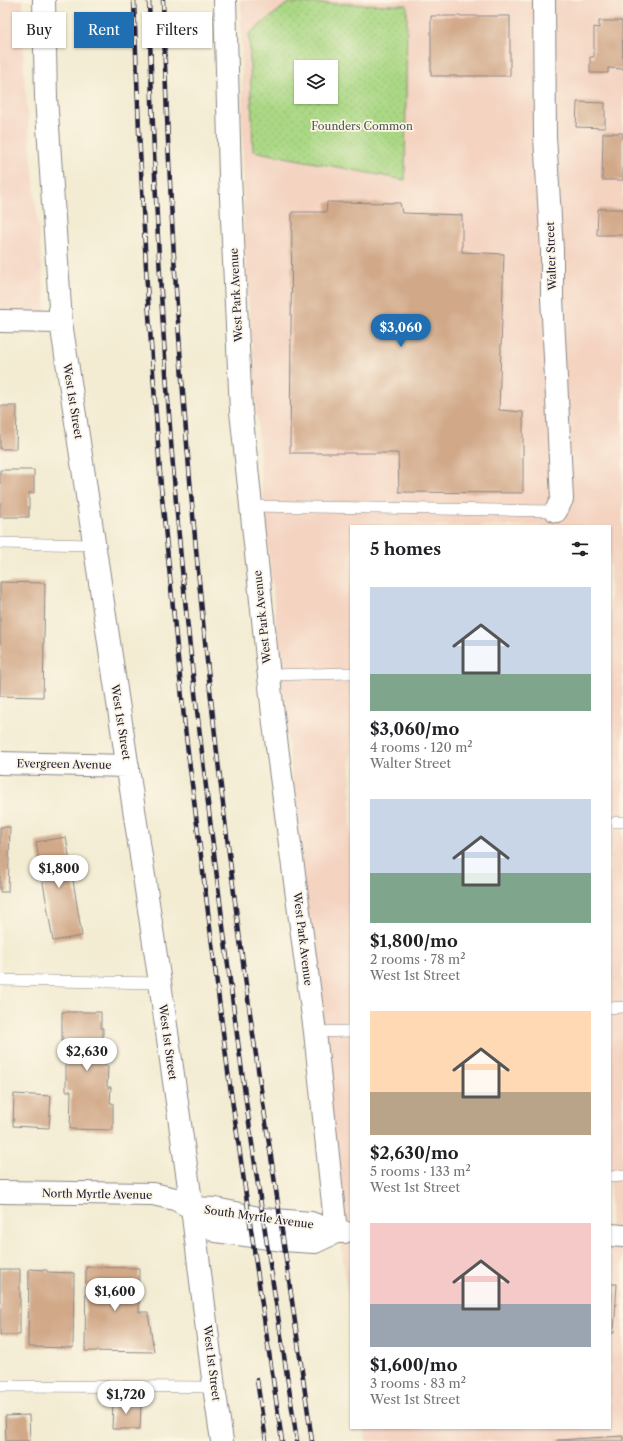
<!DOCTYPE html>
<html lang="en">
<head>
<meta charset="utf-8">
<style>
	:root { --surface:#fff; --page:#f6f6f6; --text:#202124; --muted:#757577; --accent:#1f6fb2 }
	body { margin:0; font-family:"Libre Caslon Text",serif; background:var(--page); color:var(--text); height:100vh; display:flex; flex-direction:column; font-size:15px; white-space:nowrap }
	* { box-sizing:border-box; margin:0 }
	p { font-size:13px; color:var(--muted) }
	.icon { flex:none; width:22px; height:22px; fill:none; stroke:currentColor; stroke-width:2; stroke-linecap:round; stroke-linejoin:round }
	.map { position:relative; flex:1; overflow:hidden }
	.details { position:absolute; left:350px; top:525px; width:261px; height:904px; display:flex; flex-direction:column; background:var(--surface); border-radius:0px; box-shadow:0 1px 3px #0004 }
	.details>* { flex:none }
	.banner { position:absolute; left:12px; top:12px; width:278px; height:36px; display:flex; gap:8px }
	.fabs { position:absolute; left:294px; top:60px; display:grid; gap:8px }
	.fabs a { display:grid; place-items:center; width:44px; height:44px; border-radius:0px; background:var(--surface); box-shadow:0 1px 3px #0004; font-size:20px }
	.price { position:absolute; translate:-50% -34px; padding:0 9px; border-radius:14px; background:#fff; color:#222; font-size:13px; line-height:26px; filter:drop-shadow(0 1px 2px #0008) }
	.price::after { content:''; position:absolute; left:50%; top:24px; width:12px; height:9px; margin-left:-6px; background:inherit; clip-path:polygon(0 0,100% 0,50% 100%) }
	.price.selected { background:var(--accent); color:#fff }
	ul { padding:0; list-style:none }
	li { display:grid; align-content:center; gap:8px; height:212px; padding:0 20px }
	li span { display:grid; place-items:center; height:124px; border-radius:0px; color:#555 }
	li>.icon { margin-inline-start:auto }
	span .icon { width:72px; height:72px; fill:#fffc; stroke-width:1 }
	li b { font-size:17px }
	h2 { display:flex; justify-content:space-between; align-items:center; height:48px; padding:0 20px; font-size:17px }
	.pill { padding:0 14px; border-radius:0px; background:var(--surface); box-shadow:0 1px 3px #0004; font-size:14px; line-height:36px }
	.pill.selected { background:var(--accent); color:#fff }
	.map>svg:first-child { display:block }
	.built { fill:#f4d3c1; fill-rule:evenodd }
	.park { fill:url(#park-dots); stroke:#667d60; fill-rule:evenodd }
	.building { fill:#d1a888 }
	.lines { fill:none; stroke-linecap:round; stroke-linejoin:round }
	.lane-casing { stroke:#8a8787; stroke-width:12 }
	.street-casing { stroke:#8a8787; stroke-width:24 }
	.lane { stroke:#fff; stroke-width:11 }
	.street { stroke:#fff; stroke-width:22 }
	.rail-casing { stroke:#22223b; stroke-width:4.5 }
	.rail { stroke:#fcf5e5; stroke-width:3; stroke-dasharray:9; stroke-linecap:butt }
	.labels { text-anchor:middle; stroke-width:3.5; stroke-linejoin:round; paint-order:stroke }
	.park-label { font-size:11px; fill:#4b5951; stroke:#fcf5e5 }
	.street-label { font-size:11px; fill:#22223b; stroke:#fcf5e5 }
</style>
</head>
<body>
<div class="map">
<svg width="623" height="1441" viewBox="0 0 623 1441">
	<defs>
		<pattern id="park-dots" width="8" height="8" patternUnits="userSpaceOnUse"><rect width="8" height="8" fill="#abd885"/><path d="M2 2h.1M6 6h.1" fill="none" stroke="#93b974" stroke-width="1.8" stroke-linecap="round"/></pattern>
	</defs>
	<rect width="100%" height="100%" fill="#fcf5e5"/>
	<filter id="ink" filterUnits="userSpaceOnUse"><feTurbulence type="fractalNoise" baseFrequency=".025" numOctaves="2"/><feDisplacementMap in="SourceGraphic" scale="8" xChannelSelector="R" yChannelSelector="G"/><feConvolveMatrix kernelMatrix="1 2 1 2 8 2 1 2 1" color-interpolation-filters="sRGB"/></filter>
	<filter id="wash" filterUnits="userSpaceOnUse"><feTurbulence type="fractalNoise" baseFrequency=".012" numOctaves="4" result="noise"/><feDisplacementMap in="SourceGraphic" scale="16" xChannelSelector="R" yChannelSelector="G"/><feGaussianBlur stdDeviation="0.9" result="paint"/><feColorMatrix in="noise" values="0 0 0 0 0 0 0 0 0 0 0 0 0 0 0 0 0 1.4 0 .05"/><feComposite in="paint" operator="in"/></filter>
	<g filter="url(#wash)">
		<rect width="100%" height="100%" fill="#f3ecd3"/>
		<path class="built" d="M0,0h23l1,75 22,237 -46,-1z
			M241,0h382v1441h-257l-2,-13h246v-902h-259v797l-13,-100 -76,-736 -18,-249zM301,67h30v30h-30z"/>
		<path class="park" d="M288,3l119,2 -2,175 -152,-29 -4,-117zM301,67h30v30h-30z"/>
		<g id="blocks">
			<path class="building" d="M431,16h79v60h-79z
				M599,21h23l1,48 -15,-1v5h-18v-16h4v-30l5,1z
				M577,102l28,1v25l-29,-1z
				M603,133h20v47h-21z
				M327,202l73,1 2,10 60,2v37l42,2 -5,156 24,2v81l-124,-1 -1,-39h-108l2,-241h34z
				M598,209h25v26h-26z
				M0,406h17l-1,43h-16z
				M0,470h34v23h-5v24h-29z
				M0,582l45,1 -2,114 -43,-1z
				M0,827h10l-2,65h-8z
				M66,837l16,99 -29,5 -17,-99z
				M62,1012h39v16h2v21h2v17h3l-1,21h4l-1,16h3v27l-43,-1 1,-38h-5v-46h-4z
				M14,1094l37,2 -2,32 -36,-2z
				M86,1267l53,1v44h9l6,40 -69,-1z
				M0,1269h20v66h-20z
				M29,1269l18,1v2l27,1 -1,75 -45,-1z
				M610,1284h7l-3,49h-4z
				M113,1401l28,1 -1,27h-28z
				M29,1415l1,26h-24l-1,-25z
				M623,1436v5h-66v-1z"/>
		</g>
	</g>
	<g filter="url(#ink)">
		<use href="#blocks" fill-opacity="0" stroke="#8a8787" stroke-width="1"/>
		<g class="lines">
			<defs>
				<path id="lane" d="M250,506l306,5
					M0,543l95,2
					M269,675l82,-2
					M616,822h7
					M0,980l160,3
					M610,1008l13,-1
					M315,1032l36,-1
					M610,1177l13,-1
					M0,1386l214,1"/>
				<path id="street" d="M44,0l2,97 15,225 99,661 32,225 22,179 8,54
					M225,0l5,176 11,235 33,313 41,308 21,200
					M544,0l1,137 7,113v47l10,202 -6,12
					M0,321l61,1
					M0,763l128,3
					M0,1192l153,2 22,5 17,9 24,23 67,9 32,2 21,-10
					M192,1208l23,1 48,10 48,4 25,9h8
					M610,1235l13,1"/>
			</defs>
			<use href="#lane" class="lane-casing"/>
			<use href="#street" class="street-casing"/>
			<use href="#lane" class="lane"/>
			<use href="#street" class="street"/>
			<defs>
				<path id="rail" d="M134,0l5,131 8,155 14,201 24,241 43,344 54,369
					M149,0c6,243 21,486 50,727 19,163 39,328 64,491 11,74 23,149 34,223
					M163,0c8,298 33,597 71,893 13,108 30,216 46,324 11,75 21,150 32,224
					M257,1380l9,61"/>
			</defs>
			<use href="#rail" class="rail-casing"/>
			<use href="#rail" class="rail"/>
		</g>
	</g>
	<g class="labels">
		<g class="park-label">
			<text x="362" y="130">Founders Common</text>
		</g>
		<g class="street-label">
			<text transform="translate(551 256) rotate(-92)" y="4">Walter Street</text>
			<text transform="translate(236 295) rotate(-93)" y="4">West Park Avenue</text>
			<text transform="translate(73 401) rotate(81)" y="4">West 1st Street</text>
			<text transform="translate(262 617) rotate(-96)" y="4">West Park Avenue</text>
			<text transform="translate(121 722) rotate(81)" y="4">West 1st Street</text>
			<text transform="translate(64 764) rotate(1)" y="4">Evergreen Avenue</text>
			<text transform="translate(303 939) rotate(83)" y="4">West Park Avenue</text>
			<text transform="translate(168 1042) rotate(82)" y="4">West 1st Street</text>
			<text transform="translate(97 1194) rotate(1)" y="4">North Myrtle Avenue</text>
			<text transform="translate(259 1217) rotate(8)" y="4">South Myrtle Avenue</text>
			<text transform="translate(212 1363) rotate(83)" y="4">West 1st Street</text>
		</g>
	</g>
</svg>
<div class="fabs">
<a><svg class="icon" aria-label="layers" viewBox="0 0 24 24"><path d="M12 4l9 5-9 5-9-5zM3 14l9 5 9-5"/></svg></a>
</div>
<b class="price selected" style="left:401px;top:348px">$3,060</b>
<b class="price" style="left:59px;top:889px">$1,800</b>
<b class="price" style="left:87px;top:1072px">$2,630</b>
<b class="price" style="left:115px;top:1312px">$1,600</b>
<b class="price" style="left:126px;top:1415px">$1,720</b>
<div class="banner">
<a class="pill">Buy</a>
<a class="pill selected">Rent</a>
<a class="pill">Filters</a>
</div>
<section class="details">
<h2>5 homes<svg class="icon" aria-label="filters" viewBox="0 0 24 24"><path d="M4 7h16M4 17h16"/><circle cx="9" cy="7" r="2"/><circle cx="15" cy="17" r="2"/></svg></h2>
<ul>
<li><span style="background:linear-gradient(#c9d6e8 70%,#7fa58c 0)"><svg class="icon" aria-label="home" viewBox="0 0 24 24"><path d="M3 11l9-7 9 7M6 9v11h12V9"/></svg></span><div><b>$3,060/mo</b><p>4 rooms · 120 m²</p><p>Walter Street</p></div></li>
<li><span style="background:linear-gradient(#c9d6e8 60%,#7fa58c 0)"><svg class="icon" aria-label="home" viewBox="0 0 24 24"><path d="M3 11l9-7 9 7M6 9v11h12V9"/></svg></span><div><b>$1,800/mo</b><p>2 rooms · 78 m²</p><p>West 1st Street</p></div></li>
<li><span style="background:linear-gradient(#ffd9b3 65%,#b9a48a 0)"><svg class="icon" aria-label="home" viewBox="0 0 24 24"><path d="M3 11l9-7 9 7M6 9v11h12V9"/></svg></span><div><b>$2,630/mo</b><p>5 rooms · 133 m²</p><p>West 1st Street</p></div></li>
<li><span style="background:linear-gradient(#f6c9c9 65%,#9aa5b1 0)"><svg class="icon" aria-label="home" viewBox="0 0 24 24"><path d="M3 11l9-7 9 7M6 9v11h12V9"/></svg></span><div><b>$1,600/mo</b><p>3 rooms · 83 m²</p><p>West 1st Street</p></div></li>
</ul>
</section>
</div>
</body>
</html>
